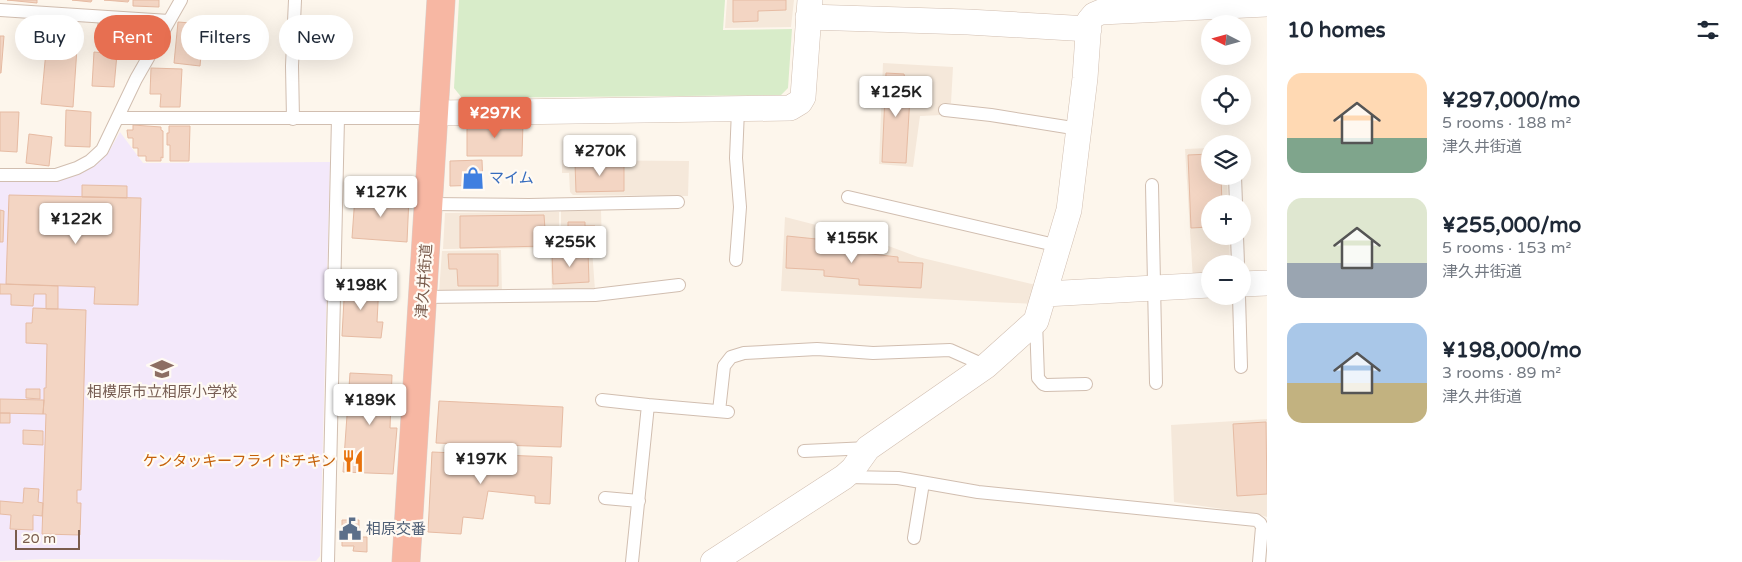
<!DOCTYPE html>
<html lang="en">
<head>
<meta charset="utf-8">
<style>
	:root { --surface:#fff; --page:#f2f2f3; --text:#1f2937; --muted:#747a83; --accent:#e76f51 }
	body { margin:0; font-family:"Varela Round","Noto Sans JP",sans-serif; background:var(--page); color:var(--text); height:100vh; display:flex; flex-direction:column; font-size:19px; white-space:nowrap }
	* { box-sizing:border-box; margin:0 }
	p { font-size:16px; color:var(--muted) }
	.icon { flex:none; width:28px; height:28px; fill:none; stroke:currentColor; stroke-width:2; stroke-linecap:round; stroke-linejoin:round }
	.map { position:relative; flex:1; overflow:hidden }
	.details { display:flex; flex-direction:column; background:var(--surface); width:475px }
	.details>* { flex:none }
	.guide { position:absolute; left:15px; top:15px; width:475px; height:45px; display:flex; gap:10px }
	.needle { width:32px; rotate:276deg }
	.tools { position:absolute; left:1201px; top:15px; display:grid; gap:10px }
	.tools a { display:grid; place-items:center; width:50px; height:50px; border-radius:50%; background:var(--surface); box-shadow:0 5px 20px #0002; font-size:25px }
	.scale { position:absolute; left:15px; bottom:12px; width:65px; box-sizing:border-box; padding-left:5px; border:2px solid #7a5c4d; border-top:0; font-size:14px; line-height:18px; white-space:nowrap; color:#7a5c4d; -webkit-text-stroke:4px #fffaf3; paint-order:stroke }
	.price { position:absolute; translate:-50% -42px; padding:0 11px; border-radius:5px; background:#fff; color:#222; font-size:16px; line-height:32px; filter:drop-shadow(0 1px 2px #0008) }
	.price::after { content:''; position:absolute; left:50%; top:30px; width:15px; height:11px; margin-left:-8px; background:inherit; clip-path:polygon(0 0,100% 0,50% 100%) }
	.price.active { background:var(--accent); color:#fff }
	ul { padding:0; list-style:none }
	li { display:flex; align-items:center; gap:15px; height:125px; padding:0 20px }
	li span { display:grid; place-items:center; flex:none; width:140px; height:100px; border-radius:15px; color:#555 }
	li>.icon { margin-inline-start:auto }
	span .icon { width:60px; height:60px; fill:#fffc; stroke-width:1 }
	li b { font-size:21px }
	h2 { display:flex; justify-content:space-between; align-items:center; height:60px; padding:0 20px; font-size:21px }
	.tag { padding:0 18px; border-radius:22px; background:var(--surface); box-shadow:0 5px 20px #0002; font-size:18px; line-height:45px }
	.tag.active { background:var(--accent); color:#fff }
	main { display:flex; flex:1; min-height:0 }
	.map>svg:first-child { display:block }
	.residential { fill:#f5e8da }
	.education { fill:#f3e8fa }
	.green { fill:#d8ecc9 }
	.building { fill:#f3d5c3; stroke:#e6bba3 }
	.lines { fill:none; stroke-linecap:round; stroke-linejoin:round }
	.lane-casing { stroke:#d1beb0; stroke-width:14 }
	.street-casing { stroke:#d1beb0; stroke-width:26 }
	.highway-casing { stroke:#dad1cd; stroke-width:29 }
	.lane { stroke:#fff; stroke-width:12 }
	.street { stroke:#fff; stroke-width:25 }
	.highway { stroke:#f7b7a3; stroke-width:28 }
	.labels { text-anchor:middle; stroke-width:4.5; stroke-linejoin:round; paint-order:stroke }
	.shop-label { font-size:15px; fill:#366cbe; stroke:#fffaf3; text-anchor:start }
	.street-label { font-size:15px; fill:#7a5c4d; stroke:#fffaf3 }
	.education-label { font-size:15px; fill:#785e54; stroke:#fffaf3 }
	.food-label { font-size:15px; fill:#c56008; stroke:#fffaf3; text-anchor:end }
	.service-label { font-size:15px; fill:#4e5e75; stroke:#fffaf3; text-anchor:start }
</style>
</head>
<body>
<main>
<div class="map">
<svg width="1267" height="562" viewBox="0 0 1267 562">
	<rect width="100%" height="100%" fill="#fdf6ec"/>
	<path class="residential" d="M727,0h67l-3,27 -66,1z
		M883,63l70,4 -2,36h-7l-2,12 -22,1 -7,51 -34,-3z
		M1210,148v28h17l1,28h-18v32h19l1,28h-20v15l-17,1 -8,-131z
		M562,160l127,1 -1,35 -115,-1 -3,-3 -1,-19h-7z
		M601,210l1,38 -10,1 3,41 -43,1 -2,-41 11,-1v-38z
		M559,212v36l-116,1 2,-36z
		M785,217l82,21 51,19 122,29 -5,18 -254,-13z
		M501,250l1,43h-63l3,-42z
		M1267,419v98l-10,-3 -83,-12 -3,-77z"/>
	<path class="education" d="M120,132l23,31 187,-1 -10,394 -4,5 -157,-2h-115l-44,2v-379l59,-1 35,-15 14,-13z"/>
	<path class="green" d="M459,0h266l-2,30 69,-1 -4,59 -7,7 -319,3 -8,-10z"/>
	<path class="building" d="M7,0h30v3z
		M72,0h20l-1,2z
		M104,0h25l-1,2z
		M133,0h26v7l-26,-1z
		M733,0h53v10l-28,1v10l-25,1z
		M178,22l26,2 -4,42 -26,-3z
		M98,23l36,3 -2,21 -36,-2z
		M48,30l30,3 -5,74 -32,-3z
		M0,36h4l-3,37h-1z
		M94,52l23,2 -3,33 -22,-1z
		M151,68l31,1 -2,38h-20l1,-13h-11z
		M886,73l18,1 1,5 6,1 -5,83 -24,-1z
		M66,110l25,2 -1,35 -25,-1z
		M0,112h19l-2,40 -17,-1z
		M467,123h56l-1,33h-55z
		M133,125l28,2v3l2,1v27l-2,-1v4h-15v-5h-8v-8h-5v-10h-5l-1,-8h6z
		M169,126h21l-1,35h-19v-16h-3v-12h2z
		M29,134l23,3 -3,29 -23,-3z
		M1210,154v22h11l1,28h-12v23l-19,1 -3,-73z
		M482,160l1,25 -33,1v-25z
		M624,162v29l-48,1 -1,-29z
		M82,185l45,1v12l-45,-1z
		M9,195l132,3 -3,107 -44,-1 1,-17 -89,-3z
		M355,196l54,1 -2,45 -55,-4z
		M0,210l4,1 -1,31h-3z
		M544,215l1,14h5l1,10 -5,1v6l-86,2v-32z
		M568,222h17v4h10v21l-27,1z
		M787,236l39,4 1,4 36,3 -1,6 36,4v5l25,1 -2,25 -62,-3v-6l-35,-3v-6l-38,-2z
		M552,252h36l1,30 -36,2z
		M448,254h50v32h-40l-1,-17h-8z
		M345,281l34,3 -2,38h6l-2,16 -39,-2z
		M0,284l58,2v23h-12v-15h-12l-1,12 -22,-1v-11h-11z
		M33,308l53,2 -5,180h-4v13h4l-1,32 -38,-1 4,-120h-3l1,-14v-12h2l1,-44 -21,-1v-20h6z
		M350,373l42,2 -2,53h7l-4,46 -50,-2z
		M26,389h14v10l-14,-1z
		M0,399l44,1 -1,14 -43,-1z
		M439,401l124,6 -2,40 -125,-4z
		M0,413h10v10h-10z
		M1266,422l1,72 -30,2 -4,-72z
		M23,430l20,1v14l-20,-1z
		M432,452l120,5 -2,47 -15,-1v-7l-47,-5 -5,28 -20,-2 -2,17 -33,-2z
		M24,488l15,1 -1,13 5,1 -1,13 -9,-1v15l-23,-1 1,-14 -11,-1v-13l23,2z
		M342,520h17v17h8v15l-14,-1 1,-5h-12z"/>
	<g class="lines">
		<defs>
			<path id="lane" d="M0,10l169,11
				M945,110l46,5 88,14
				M118,118h317
				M293,119l-1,-53 3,-66
				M0,175h56l21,-7 13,-7 12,-11 34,-71 45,-79
				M1235,176l1,28
				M1152,185l4,198
				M848,197l211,49
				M429,204l100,1 149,-3
				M1237,236l1,28
				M736,260l4,-53 -4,-49 2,-48
				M1239,296l2,71
				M423,297l172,-2 84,-10
				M1036,321l2,57 5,6 3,1 40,-1
				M602,400l46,5 -16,157
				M648,405l80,7
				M719,411l5,-45 7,-9 13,-4 73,-4 56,4 77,-3 36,16
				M804,451l64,-3
				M846,477l52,1 80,14 278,28 4,3 2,4 -3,35
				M605,498l34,3
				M914,538l9,-55
				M328,562l10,-444"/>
			<path id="street" d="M808,17l160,5 121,7
				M435,113l355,-5 10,-6 3,-5 7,-97
				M1242,284l25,-1
				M1045,294l165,-9
				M713,562l131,-85 9,-8 15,-21 118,-82 50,-45 33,-111 16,-132 4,-57 5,-6 7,-3 166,-8"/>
			<path id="highway" d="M406,562l35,-562"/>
		</defs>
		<use href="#lane" class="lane-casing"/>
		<use href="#street" class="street-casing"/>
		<use href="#highway" class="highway-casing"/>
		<use href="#lane" class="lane"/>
		<use href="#street" class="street"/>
		<use href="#highway" class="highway"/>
	</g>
	<defs>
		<symbol id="shop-bare" viewBox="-9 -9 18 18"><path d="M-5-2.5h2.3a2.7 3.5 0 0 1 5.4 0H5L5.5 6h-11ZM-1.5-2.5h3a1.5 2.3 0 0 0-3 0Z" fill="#3f7fe0" stroke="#fffaf3" stroke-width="2.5" paint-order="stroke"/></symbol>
		<symbol id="school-bare" viewBox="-9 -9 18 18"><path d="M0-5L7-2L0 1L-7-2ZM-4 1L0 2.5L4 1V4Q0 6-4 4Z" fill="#8d6e63" stroke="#fffaf3" stroke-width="2.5" paint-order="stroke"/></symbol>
		<symbol id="restaurant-bare" viewBox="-9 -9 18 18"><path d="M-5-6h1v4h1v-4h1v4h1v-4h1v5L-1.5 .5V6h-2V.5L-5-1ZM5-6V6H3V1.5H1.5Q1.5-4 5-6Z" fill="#e8710a" stroke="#fffaf3" stroke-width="2.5" paint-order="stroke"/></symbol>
		<symbol id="civic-bare" viewBox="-9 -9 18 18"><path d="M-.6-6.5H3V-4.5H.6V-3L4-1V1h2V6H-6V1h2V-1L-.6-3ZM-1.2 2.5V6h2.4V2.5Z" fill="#5c6f8a" stroke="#fffaf3" stroke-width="2.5" paint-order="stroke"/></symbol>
	</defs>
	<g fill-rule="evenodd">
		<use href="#shop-bare" x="457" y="162" width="32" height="32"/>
		<use href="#school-bare" x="146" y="353" width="32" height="32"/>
		<use href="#restaurant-bare" x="337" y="445" width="32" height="32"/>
		<use href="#civic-bare" x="334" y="513" width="32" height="32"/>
	</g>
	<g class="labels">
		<g class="shop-label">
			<text x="489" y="183">マイム</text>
		</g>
		<g class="street-label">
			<text transform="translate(424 281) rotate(-86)" y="5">津久井街道</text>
		</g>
		<g class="education-label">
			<text x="162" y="397">相模原市立相原小学校</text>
		</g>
		<g class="food-label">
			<text x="336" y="466">ケンタッキーフライドチキン</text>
		</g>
		<g class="service-label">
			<text x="366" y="534">相原交番</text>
		</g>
	</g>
</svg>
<div class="tools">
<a><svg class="needle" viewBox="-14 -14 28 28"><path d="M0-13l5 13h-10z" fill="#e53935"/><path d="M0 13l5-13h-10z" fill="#747a83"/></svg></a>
<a><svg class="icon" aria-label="locate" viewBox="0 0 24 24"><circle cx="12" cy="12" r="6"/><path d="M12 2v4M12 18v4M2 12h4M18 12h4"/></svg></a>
<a><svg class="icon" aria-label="layers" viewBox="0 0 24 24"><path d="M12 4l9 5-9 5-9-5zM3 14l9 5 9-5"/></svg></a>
<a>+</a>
<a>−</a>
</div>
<div class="scale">20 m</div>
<b class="price" style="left:896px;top:118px">¥125K</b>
<b class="price active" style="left:495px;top:139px">¥297K</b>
<b class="price" style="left:600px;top:177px">¥270K</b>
<b class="price" style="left:381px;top:218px">¥127K</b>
<b class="price" style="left:76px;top:245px">¥122K</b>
<b class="price" style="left:852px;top:264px">¥155K</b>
<b class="price" style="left:570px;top:268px">¥255K</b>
<b class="price" style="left:361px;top:311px">¥198K</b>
<b class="price" style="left:370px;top:426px">¥189K</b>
<b class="price" style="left:481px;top:485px">¥197K</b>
<div class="guide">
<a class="tag">Buy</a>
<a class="tag active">Rent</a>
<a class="tag">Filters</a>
<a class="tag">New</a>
</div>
</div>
<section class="details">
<h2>10 homes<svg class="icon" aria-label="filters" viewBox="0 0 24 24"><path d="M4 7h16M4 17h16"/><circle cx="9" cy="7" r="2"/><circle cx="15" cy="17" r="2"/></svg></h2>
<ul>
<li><span style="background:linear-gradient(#ffd9b3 65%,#7fa58c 0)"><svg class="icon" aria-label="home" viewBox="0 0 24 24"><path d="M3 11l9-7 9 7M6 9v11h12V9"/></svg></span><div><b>¥297,000/mo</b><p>5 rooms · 188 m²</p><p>津久井街道</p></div></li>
<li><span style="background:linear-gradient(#dfe7d0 65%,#9aa5b1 0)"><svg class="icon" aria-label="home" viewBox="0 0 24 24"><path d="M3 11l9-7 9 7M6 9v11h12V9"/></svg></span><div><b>¥255,000/mo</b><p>5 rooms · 153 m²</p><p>津久井街道</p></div></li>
<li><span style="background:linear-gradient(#a9c7e8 60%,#c2b280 0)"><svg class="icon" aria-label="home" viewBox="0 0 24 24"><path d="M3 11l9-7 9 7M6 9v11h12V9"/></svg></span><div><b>¥198,000/mo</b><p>3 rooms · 89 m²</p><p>津久井街道</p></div></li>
</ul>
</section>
</main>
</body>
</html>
